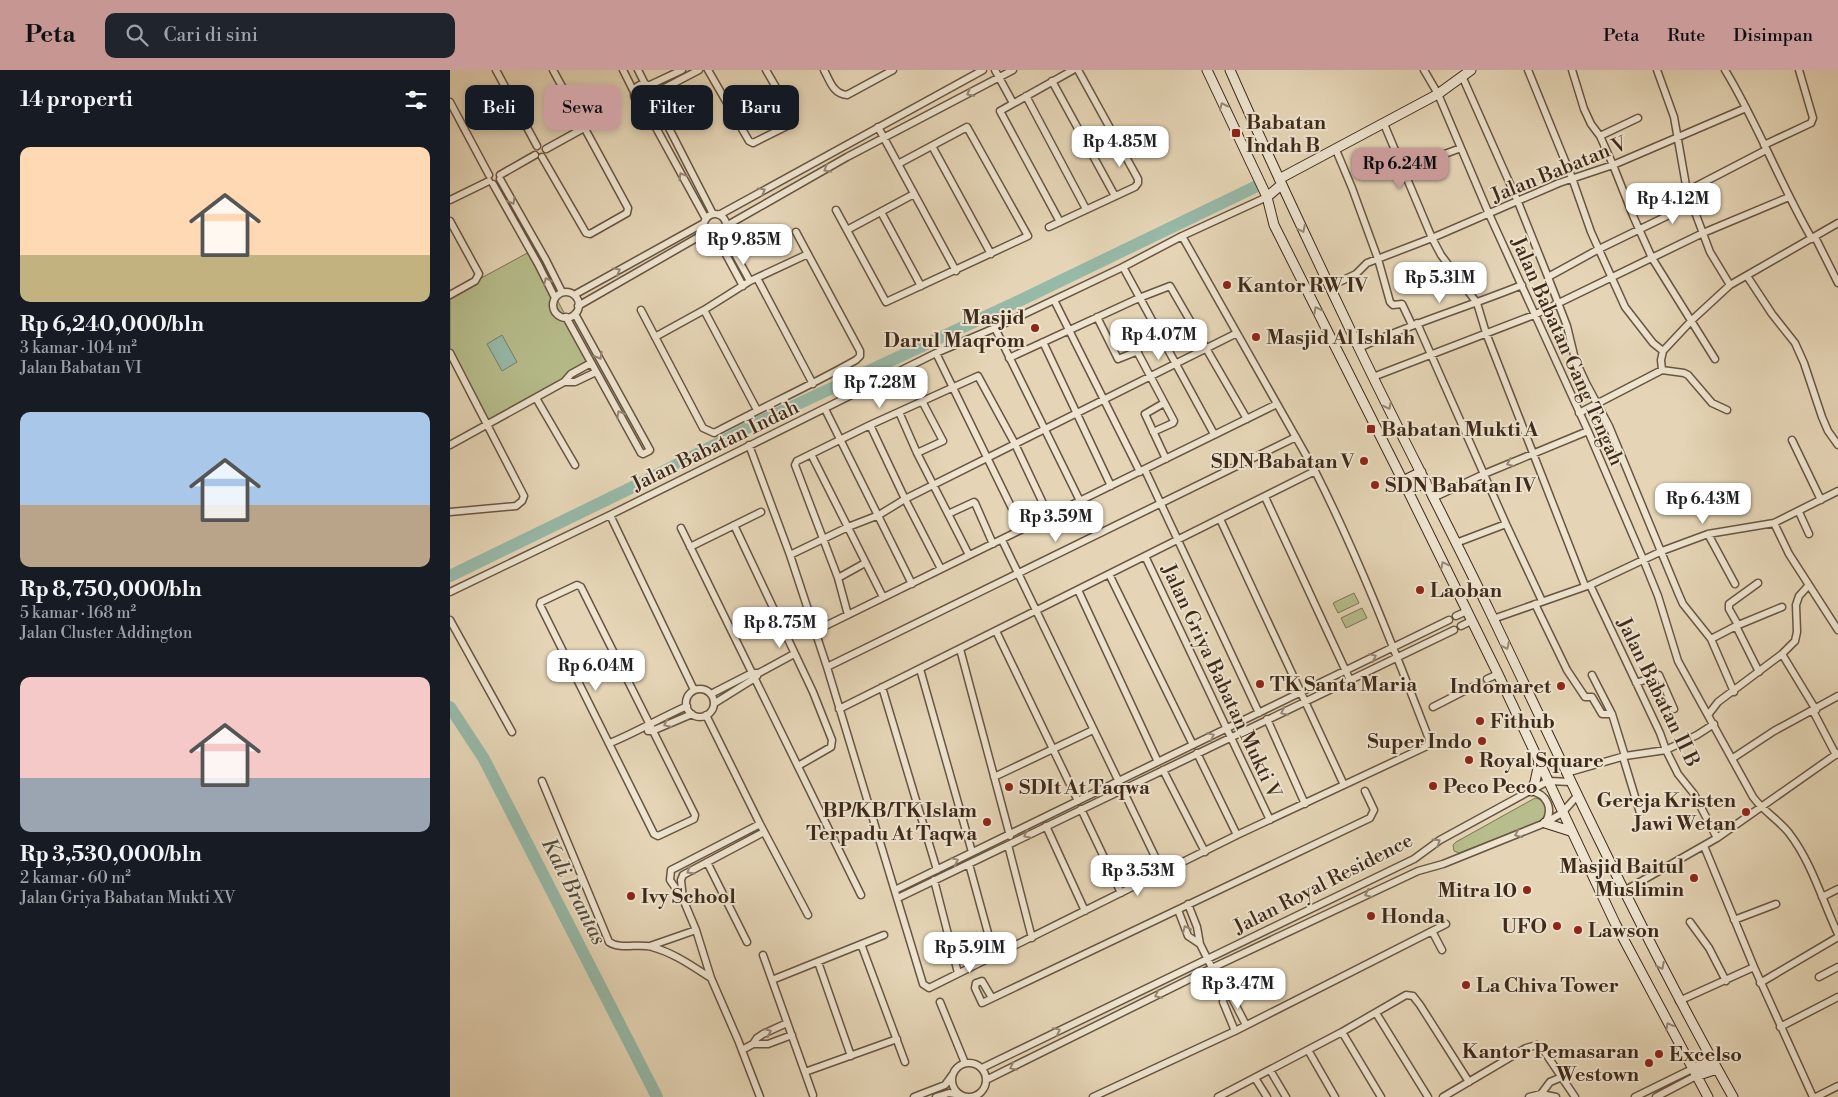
<!DOCTYPE html>
<html lang="id">
<head>
<meta charset="utf-8">
<style>
	:root { --surface:#171b24; --page:#20242c; --text:#f1f3f6; --muted:#9ea1a6; --accent:#c59692 }
	body { margin:0; font-family:"Libre Bodoni",serif; background:var(--page); color:var(--text); height:100vh; display:flex; flex-direction:column; font-size:19px; white-space:nowrap }
	* { box-sizing:border-box; margin:0 }
	p { font-size:16px; color:var(--muted) }
	.icon { flex:none; width:28px; height:28px; fill:none; stroke:currentColor; stroke-width:2; stroke-linecap:round; stroke-linejoin:round }
	.map { position:relative; flex:1; overflow:hidden }
	.drawer { display:flex; flex-direction:column; background:var(--surface); width:450px }
	.drawer>* { flex:none }
	.top-card { position:absolute; left:15px; top:15px; width:475px; height:45px; display:flex; gap:10px }
	.price { position:absolute; translate:-50% -42px; padding:0 11px; border-radius:10px; background:#fff; color:#222; font-size:16px; line-height:32px; filter:drop-shadow(0 1px 2px #0008) }
	.price::after { content:''; position:absolute; left:50%; top:30px; width:15px; height:11px; margin-left:-8px; background:inherit; clip-path:polygon(0 0,100% 0,50% 100%) }
	.price.on { background:var(--accent); color:#111 }
	ul { padding:0; list-style:none }
	li { display:grid; align-content:center; gap:10px; height:265px; padding:0 20px }
	li span { display:grid; place-items:center; height:155px; border-radius:10px; color:#555 }
	li>.icon { margin-inline-start:auto }
	span .icon { width:90px; height:90px; fill:#fffc; stroke-width:1 }
	li b { font-size:21px }
	h2 { display:flex; justify-content:space-between; align-items:center; height:60px; padding:0 20px; font-size:21px }
	.tag { padding:0 18px; border-radius:10px; background:var(--surface); box-shadow:0 2px 8px #0003; font-size:18px; line-height:45px }
	.tag.on { background:var(--accent); color:#111 }
	header { display:flex; align-items:center; gap:30px; box-sizing:border-box; height:70px; padding:0 25px; background:var(--accent); color:#111 }
	header strong { font-size:24px }
	nav { display:flex; gap:28px; margin-inline-start:auto; font-size:18px }
	.search { width:350px; height:45px; background:var(--page); display:flex; align-items:center; gap:12px; box-sizing:border-box; padding:0 18px; border-radius:10px; color:var(--muted); font-size:19px }
	main { display:flex; flex:1; min-height:0 }
	.map>svg:first-child { display:block }
	.green { fill:#b7bd8c; stroke:#7b7453 }
	.water { fill:#97b9a8; stroke:#74806f }
	.lines { fill:none; stroke-linecap:round; stroke-linejoin:round }
	.river { stroke:#97b9a8; stroke-width:12 }
	.street-tunnel { stroke:#c4b397; stroke-width:6; stroke-dasharray:6 3; stroke-linecap:butt }
	.street-casing { stroke:#685541; stroke-width:9 }
	.secondary-casing { stroke:#3f2a1a; stroke-width:11 }
	.street { stroke:#eee4d0; stroke-width:6 }
	.secondary { stroke:#eee4d0; stroke-width:9 }
	.oneway { stroke:#968775 }
	.poi-dot { fill:#8f2418; stroke:#eee4d0; stroke-width:2 }
	.labels { text-anchor:middle; stroke-width:4; stroke-linejoin:round; paint-order:stroke }
	.poi-label { font-size:20px; font-weight:bold; fill:#3f2a1a; stroke:#eee4d0; text-anchor:start }
	.street-label { font-size:20px; fill:#3f2a1a; stroke:#eee4d0 }
	.water-label { font-size:21px; font-style:italic; fill:#554e3e; stroke:#eee4d0 }
</style>
</head>
<body>
<header>
<strong>Peta</strong>
<div class="search"><svg class="icon" aria-label="search" viewBox="0 0 24 24"><circle cx="10" cy="10" r="6"/><path d="M15 15l6 6"/></svg>Cari di sini</div>
<nav><a>Peta</a><a>Rute</a><a>Disimpan</a></nav>
</header>
<main>
<section class="drawer">
<h2>14 properti<svg class="icon" aria-label="filters" viewBox="0 0 24 24"><path d="M4 7h16M4 17h16"/><circle cx="9" cy="7" r="2"/><circle cx="15" cy="17" r="2"/></svg></h2>
<ul>
<li><span style="background:linear-gradient(#ffd9b3 70%,#c2b280 0)"><svg class="icon" aria-label="home" viewBox="0 0 24 24"><path d="M3 11l9-7 9 7M6 9v11h12V9"/></svg></span><div><b>Rp 6,240,000/bln</b><p>3 kamar · 104 m²</p><p>Jalan Babatan VI</p></div></li>
<li><span style="background:linear-gradient(#a9c7e8 60%,#b9a48a 0)"><svg class="icon" aria-label="home" viewBox="0 0 24 24"><path d="M3 11l9-7 9 7M6 9v11h12V9"/></svg></span><div><b>Rp 8,750,000/bln</b><p>5 kamar · 168 m²</p><p>Jalan Cluster Addington</p></div></li>
<li><span style="background:linear-gradient(#f6c9c9 65%,#9aa5b1 0)"><svg class="icon" aria-label="home" viewBox="0 0 24 24"><path d="M3 11l9-7 9 7M6 9v11h12V9"/></svg></span><div><b>Rp 3,530,000/bln</b><p>2 kamar · 60 m²</p><p>Jalan Griya Babatan Mukti XV</p></div></li>
</ul>
</section>
<div class="map">
<svg width="1388" height="1027" viewBox="0 0 1388 1027">
	<rect width="100%" height="100%" fill="#e5d5b6"/>
	<filter id="stains"><feTurbulence type="fractalNoise" baseFrequency=".004" numOctaves="4"/><feColorMatrix values="0 0 0 0 .2 0 0 0 0 .09 0 0 0 0 .02 0 0 0 .5 -.17"/></filter>
	<radialGradient id="worn" r=".72"><stop offset=".6" stop-color="#630" stop-opacity="0"/><stop offset="1" stop-color="#630" stop-opacity=".3"/></radialGradient>
	<path class="green" d="M81,181l60,112 -104,62 -37,-72v-58z
		M904,523l5,10 -21,10 -5,-10z
		M912,538l5,10 -21,10 -5,-10z
		M1085,728l8,2 5,8 -5,12 -84,33 -5,-2 -1,-6 3,-3z"/>
	<path class="water" d="M52,265l15,27 -15,9 -15,-27z"/>
	<g class="lines">
		<path class="river" d="M0,506l189,-92 120,-62 264,-123 234,-113
			M0,637l34,52 173,338"/>
		<path class="street-tunnel" d="M1022,617l15,-8"/>
		<defs>
			<path id="street" d="M46,0l41,76
				M173,0l11,22
				M188,0l7,14
				M258,0l41,71 4,2 38,-19 1,-9 -26,-45
				M374,0c6,11 9,24 23,25l46,-25
				M545,0l18,33
				M974,0l14,24 51,120 99,217 55,128 15,37 20,65 75,136c10,14 25,22 36,36 23,30 33,67 49,101
				M1078,0l44,108 19,54 34,75 28,36 10,8
				M1122,0l12,39 7,15 9,12 13,29 21,53 18,40 63,101
				M1207,0l17,47 13,74 23,61 20,33
				M1275,0c33,54 55,114 87,169
				M1012,6l56,126 30,75 19,49 8,33 11,24 23,43 70,169 4,9 28,35
				M602,11l63,115
				M184 24a10 10 0 1 1 20 0a10 10 0 1 1-20 0Z
				M200,15l32,-15
				M205,23l44,-23
				M576,26l60,113
				M204,29l59,115
				M0,32l39,73
				M193,34l63,115
				M934,54l48,114 9,17 36,48 9,30 99,253
				M428,57l78,144
				M1150,66l38,-18
				M1314,75l47,-22 2,-5 -14,-48
				M482,76l59,108
				M96,79l38,-21
				M886,80l16,38 26,71 12,43 3,3 9,-1 10,21
				M992,85l19,-7
				M92,87l44,76 4,1 37,-21 1,-5 -75,-138
				M50,105l35,-20
				M50,109l46,81 16,32
				M43,114l45,80 17,34
				M0,130l39,-19
				M386,140l50,92 142,-66 -61,-109 -69,37
				M431,142l40,74
				M254 155a11 11 0 1 1 22 0a11 11 0 1 1-22 0Z
				M269,145l264,-145
				M0,151l29,53 -4,7 -25,14
				M610,152l-60,-111 73,-41
				M276,156l121,-69 166,-87
				M599,157l86,-40 3,-4v-4l-60,-109
				M397,160l67,-36
				M273,162l27,49
				M266,166l27,50
				M1365,167l23,46
				M673,197l91,167
				M1297,206l25,38 23,29 9,20 18,54 6,14 10,14
				M1098,207l51,-28 68,-33 4,-5 3,-9 13,-11 79,-41
				M307,208l56,106
				M881,216l25,-12 11,-11 65,-25 127,-55 54,-18 133,-57
				M103 235a13 13 0 1 1 26 0a13 13 0 1 1-26 0Z
				M124,225l130,-72
				M604,230l86,172
				M128,236l129,-74
				M191,240l62,118 11,5c47,-25 96,-47 142,-73l4,-4v-5l-64,-119
				M254,240l53,100
				M116,247l75,136 2,1 6,-3 1,-1 -75,-136
				M647,247l21,42 20,-8
				M967,253l89,201 36,77
				M545,258l85,173
				M205,267l49,-27 46,-29 58,-27
				M593,272l68,144
				M661,275l16,-9 3,2 44,83 -1,2 -20,9
				M909,278c53,-25 109,-41 163,-63
				M0,283l74,143 -2,5 -6,5 -66,6
				M486,283l86,176
				M559,288l130,-60 31,-12 77,133
				M141,293l-20,11 -7,8h11l21,-10
				M1212,300l-1,-10 2,-9 29,-31 38,-35 108,-62
				M923,307l161,-62 169,-82 86,-36
				M86,328l39,67
				M714,333l-19,11 21,45
				M375,339l87,175
				M449,342l18,41 52,102
				M1129,343l83,-43 22,3 4,2 24,28 15,7
				M420,355l35,74 36,70
				M1342,370l29,60
				M0,375l114,-63
				M299,375l41,110 37,112 96,317 6,4 308,-153 188,-88 4,-4v-4c-35,-90 -70,-181 -114,-268l-133,-235
				M467,383l26,-12 -21,-40
				M361,384l72,143
				M695,400l114,243
				M815,427l85,183
				M983,428l51,-24 104,-43
				M1349,442l10,22
				M498,444l26,-12 1,1 18,41
				M160,445l84,175
				M770,449l124,266
				M1324,453l15,31 49,76
				M284,455l79,167 19,48 -1,7 -33,19
				M231,458l180,367
				M1258,464l27,50
				M552,470l161,333
				M1006,473l50,-19
				M240,477l71,-35
				M340,485l58,-28 31,-12 26,-16 332,-166
				M695,486l125,264
				M659,504l84,171
				M388,508l27,-15
				M127,515l4,2 114,228 -1,4 -36,17 -4,-2 -114,-229 1,-3z
				M1140,515l70,148 6,17 12,24 16,20 23,44
				M628,520l80,172
				M0,522l160,-77 326,-162 59,-25 128,-61 59,-31 85,-39
				M1085,534l32,66 18,27h7l10,17h10
				M398,545l-10,-37 -43,-113 2,-4 73,-36 108,-49 37,68 34,72
				M1006,546l11,-5
				M1043,549l97,-34 72,-34 46,-17 66,-11 64,-32
				M0,550l62,112
				M1288,555l-9,-16v-5l29,-21
				M1011,556l10,-5
				M1286,556l23,46
				M365,561l462,-227
				M546,561l82,170
				M510,579l50,187
				M1332,584l34,56
				M377,597l469,-230
				M470,599l52,183
				M1142,605l20,39 13,42
				M1037,609l11,-5
				M1186,613l23,-8 15,34
				M432,617l55,183
				M236 633a14 14 0 1 1 28 0a14 14 0 1 1-28 0Z
				M1284,622l-23,-53 25,-13 46,-19
				M261,624l41,-21h7l35,-19
				M265,633l40,-25 2,-2
				M983,637l39,-20
				M389,639l476,-238
				M1363,641l23,44
				M256,645l54,109 48,91
				M1258,645l10,-13 64,-48 13,-13 2,-9 -1,-27 3,-9 9,-10
				M817,649l38,85
				M198,661h4l40,-17
				M160,673c27,-11 50,-25 77,-37
				M747,683l40,82
				M1173,687l17,56
				M1283,688l41,-27 64,-35
				M713,700l42,82
				M1116,703l59,-17 41,-6 31,-15 17,-11
				M544,707l99,-47
				M92,711l67,161c11,8 30,1 43,5 22,6 40,19 59,31
				M1081,721c16,3 23,18 14,32
				M631,739l40,84
				M310,754l-83,43 -6,3 -1,10 13,19 -2,-19 2,-5 81,-43
				M596,756l39,85
				M558,775l24,93
				M1254,776l50,121 59,130
				M257,792l40,80
				M519,794l25,91
				M484,810l24,93
				M445,820l554,-270
				M1174,821l93,-53 121,-85
				M1372,827l16,-8
				M448,828l556,-268
				M233,829l13,31 15,48 27,62 22,57
				M738,834l9,23 3,17 24,48 8,6 14,27
				M728,840l10,26 12,8
				M1284,850l42,-16
				M1240,852l19,26 17,33
				M982,861l10,19
				M411,874l44,118
				M200,876l46,-16
				M313,885l50,140
				M368,892l33,94
				M1369,907l19,-10
				M322,910l112,-45
				M1310,913l78,-46
				M774,922l-1,10 12,29
				M542,928l-10,-17 -6,2 -1,5 7,15 388,-185 4,-8 -9,-19
				M1229,931l75,-34
				M490,932l25,61
				M926,943l52,84
				M1330,957l58,-30
				M892,962l39,65
				M303,974h15l24,-9
				M292,980l11,-6 4,-6 6,-4 24,-11
				M858,980l27,47
				M502 1010a17 17 0 1 1 34 0a17 17 0 1 1-34 0Z
				M532,998l432,-209 26,-19 108,-59 23,1
				M820,1000l16,27
				M355,1002l92,-33
				M805,1008l12,19
				M536,1010l226,-112 206,-97 25,-7 102,-41 17,-10 15,-17
				M1091,1024l9,-12 12,-5
				M464,1027l31,-12 8,-11
				M486,1027l13,-4 12,2
				M643,1027l142,-66 211,-107
				M768,1027l124,-65 64,-37 7,1 7,9 49,77
				M993,1027l83,-49 11,-3 5,3 33,49
				M1079,1027l12,-3 15,3
				M1185,1027l57,-28
				M1206,1027l40,-21
				M1366,1027l22,-11"/>
			<path id="secondary" d="M757,0l60,127 7,28 134,266 90,183 117,249 93,174
				M780,0c41,93 84,184 128,276 43,90 90,178 133,268 78,163 153,326 242,483
				M829,109l159,-85 33,-24
				M817,127l14,-12
				M953,411l18,-9
				M958,421l18,-9
				M1081,721l4,-9 4,-19
				M1095,753l25,8
				M1242,999l20,-8
				M1246,1006l21,-7"/>
		</defs>
		<use href="#street" class="street-casing"/>
		<use href="#secondary" class="secondary-casing"/>
		<use href="#street" class="street"/>
		<use href="#secondary" class="secondary"/>
	</g>
	<defs><path id="oneway-chevron" d="M-2-3.5L2.5 0L-2 3.5" fill="none" stroke-width="1.6" stroke-linecap="round" stroke-linejoin="round" transform="scale(1.25)"/></defs>
	<g class="oneway">
		<use href="#oneway-chevron" transform="translate(520 23) rotate(152)"/>
		<use href="#oneway-chevron" transform="translate(773 36) rotate(-114)"/>
		<use href="#oneway-chevron" transform="translate(377 99) rotate(150)"/>
		<use href="#oneway-chevron" transform="translate(232 106) rotate(-119)"/>
		<use href="#oneway-chevron" transform="translate(312 121) rotate(-29)"/>
		<use href="#oneway-chevron" transform="translate(62 131) rotate(60)"/>
		<use href="#oneway-chevron" transform="translate(852 159) rotate(64)"/>
		<use href="#oneway-chevron" transform="translate(167 201) rotate(-29)"/>
		<use href="#oneway-chevron" transform="translate(97 211) rotate(-115)"/>
		<use href="#oneway-chevron" transform="translate(867 240) rotate(-117)"/>
		<use href="#oneway-chevron" transform="translate(149 286) rotate(62)"/>
		<use href="#oneway-chevron" transform="translate(938 336) rotate(63)"/>
		<use href="#oneway-chevron" transform="translate(170 344) rotate(-119)"/>
		<use href="#oneway-chevron" transform="translate(1060 393) rotate(158)"/>
		<use href="#oneway-chevron" transform="translate(994 495) rotate(-116)"/>
		<use href="#oneway-chevron" transform="translate(1056 576) rotate(65)"/>
		<use href="#oneway-chevron" transform="translate(923 587) rotate(-26)"/>
		<use href="#oneway-chevron" transform="translate(834 642) rotate(154)"/>
		<use href="#oneway-chevron" transform="translate(217 654) rotate(154)"/>
		<use href="#oneway-chevron" transform="translate(761 666) rotate(-26)"/>
		<use href="#oneway-chevron" transform="translate(1068 764) rotate(158)"/>
		<use href="#oneway-chevron" transform="translate(577 765) rotate(154)"/>
		<use href="#oneway-chevron" transform="translate(987 772) rotate(-32)"/>
		<use href="#oneway-chevron" transform="translate(505 791) rotate(-26)"/>
		<use href="#oneway-chevron" transform="translate(240 801) rotate(150)"/>
		<use href="#oneway-chevron" transform="translate(918 824) rotate(155)"/>
		<use href="#oneway-chevron" transform="translate(736 859) rotate(-115)"/>
		<use href="#oneway-chevron" transform="translate(1211 896) rotate(63)"/>
		<use href="#oneway-chevron" transform="translate(708 925) rotate(154)"/>
		<use href="#oneway-chevron" transform="translate(1219 956) rotate(-118)"/>
		<use href="#oneway-chevron" transform="translate(607 961) rotate(-26)"/>
		<use href="#oneway-chevron" transform="translate(318 962) rotate(-25)"/>
		<use href="#oneway-chevron" transform="translate(563 997) rotate(154)"/>
	</g>
	<g class="poi-dot">
		<rect x="781" y="58" width="10" height="10" rx="2.5"/>
		<circle cx="777" cy="215" r="5"/>
		<circle cx="585" cy="258" r="5"/>
		<circle cx="806" cy="267" r="5"/>
		<rect x="916" y="354" width="10" height="10" rx="2.5"/>
		<circle cx="914" cy="391" r="5"/>
		<circle cx="925" cy="415" r="5"/>
		<circle cx="970" cy="520" r="5"/>
		<circle cx="810" cy="614" r="5"/>
		<circle cx="1111" cy="616" r="5"/>
		<circle cx="1030" cy="651" r="5"/>
		<circle cx="1032" cy="671" r="5"/>
		<circle cx="1019" cy="690" r="5"/>
		<circle cx="983" cy="716" r="5"/>
		<circle cx="559" cy="717" r="5"/>
		<circle cx="1296" cy="742" r="5"/>
		<circle cx="537" cy="752" r="5"/>
		<circle cx="1244" cy="808" r="5"/>
		<circle cx="1077" cy="820" r="5"/>
		<circle cx="181" cy="826" r="5"/>
		<circle cx="921" cy="846" r="5"/>
		<circle cx="1107" cy="856" r="5"/>
		<circle cx="1128" cy="860" r="5"/>
		<circle cx="1016" cy="915" r="5"/>
		<circle cx="1209" cy="984" r="5"/>
		<circle cx="1199" cy="993" r="5"/>
	</g>
	<g class="labels">
		<g class="poi-label">
			<text x="796" y="59">Babatan<tspan x="796" dy="23">Indah B</tspan></text>
			<text x="787" y="222">Kantor RW IV</text>
			<text x="575" y="254" text-anchor="end">Masjid<tspan x="575" dy="23">Darul Maqrom</tspan></text>
			<text x="816" y="274">Masjid Al Ishlah</text>
			<text x="931" y="366">Babatan Mukti A</text>
			<text x="904" y="398" text-anchor="end">SDN Babatan V</text>
			<text x="935" y="422">SDN Babatan IV</text>
			<text x="980" y="527">Laoban</text>
			<text x="820" y="621">TK Santa Maria</text>
			<text x="1101" y="623" text-anchor="end">Indomaret</text>
			<text x="1040" y="658">Fithub</text>
			<text x="1022" y="678" text-anchor="end">Super Indo</text>
			<text x="1029" y="697">Royal Square</text>
			<text x="993" y="723">Peco Peco</text>
			<text x="569" y="724">SDIt At Taqwa</text>
			<text x="1286" y="737" text-anchor="end">Gereja Kristen<tspan x="1286" dy="23">Jawi Wetan</tspan></text>
			<text x="527" y="747" text-anchor="end">BP/KB/TK Islam<tspan x="527" dy="23">Terpadu At Taqwa</tspan></text>
			<text x="1234" y="803" text-anchor="end">Masjid Baitul<tspan x="1234" dy="23">Muslimin</tspan></text>
			<text x="1067" y="827" text-anchor="end">Mitra 10</text>
			<text x="191" y="833">Ivy School</text>
			<text x="931" y="853">Honda</text>
			<text x="1097" y="863" text-anchor="end">UFO</text>
			<text x="1138" y="867">Lawson</text>
			<text x="1026" y="922">La Chiva Tower</text>
			<text x="1189" y="988" text-anchor="end">Kantor Pemasaran<tspan x="1189" dy="23">Westown</tspan></text>
			<text x="1219" y="991">Excelso</text>
		</g>
		<g class="street-label">
			<text transform="translate(1109 99) rotate(-22)" y="7">Jalan Babatan V</text>
			<text transform="translate(1118 281) rotate(66)" y="7">Jalan Babatan Gang Tengah</text>
			<text transform="translate(265 375) rotate(-26)" y="7">Jalan Babatan Indah</text>
			<text transform="translate(772 611) rotate(65)" y="7">Jalan Griya Babatan Mukti V</text>
			<text transform="translate(1209 622) rotate(64)" y="7">Jalan Babatan II B</text>
			<text transform="translate(873 813) rotate(-27)" y="7">Jalan Royal Residence</text>
		</g>
		<g class="water-label">
			<text transform="translate(124 821) rotate(63)" y="7">Kali Brantas</text>
		</g>
	</g>
	<rect width="100%" height="100%" filter="url(#stains)"/>
	<rect width="100%" height="100%" fill="url(#worn)"/>
</svg>
<b class="price" style="left:670px;top:98px">Rp 4.85M</b>
<b class="price on" style="left:950px;top:120px">Rp 6.24M</b>
<b class="price" style="left:1223px;top:155px">Rp 4.12M</b>
<b class="price" style="left:294px;top:196px">Rp 9.85M</b>
<b class="price" style="left:990px;top:234px">Rp 5.31M</b>
<b class="price" style="left:709px;top:291px">Rp 4.07M</b>
<b class="price" style="left:430px;top:339px">Rp 7.28M</b>
<b class="price" style="left:1253px;top:455px">Rp 6.43M</b>
<b class="price" style="left:606px;top:473px">Rp 3.59M</b>
<b class="price" style="left:330px;top:579px">Rp 8.75M</b>
<b class="price" style="left:146px;top:622px">Rp 6.04M</b>
<b class="price" style="left:688px;top:827px">Rp 3.53M</b>
<b class="price" style="left:520px;top:904px">Rp 5.91M</b>
<b class="price" style="left:788px;top:940px">Rp 3.47M</b>
<div class="top-card">
<a class="tag">Beli</a>
<a class="tag on">Sewa</a>
<a class="tag">Filter</a>
<a class="tag">Baru</a>
</div>
</div>
</main>
</body>
</html>
